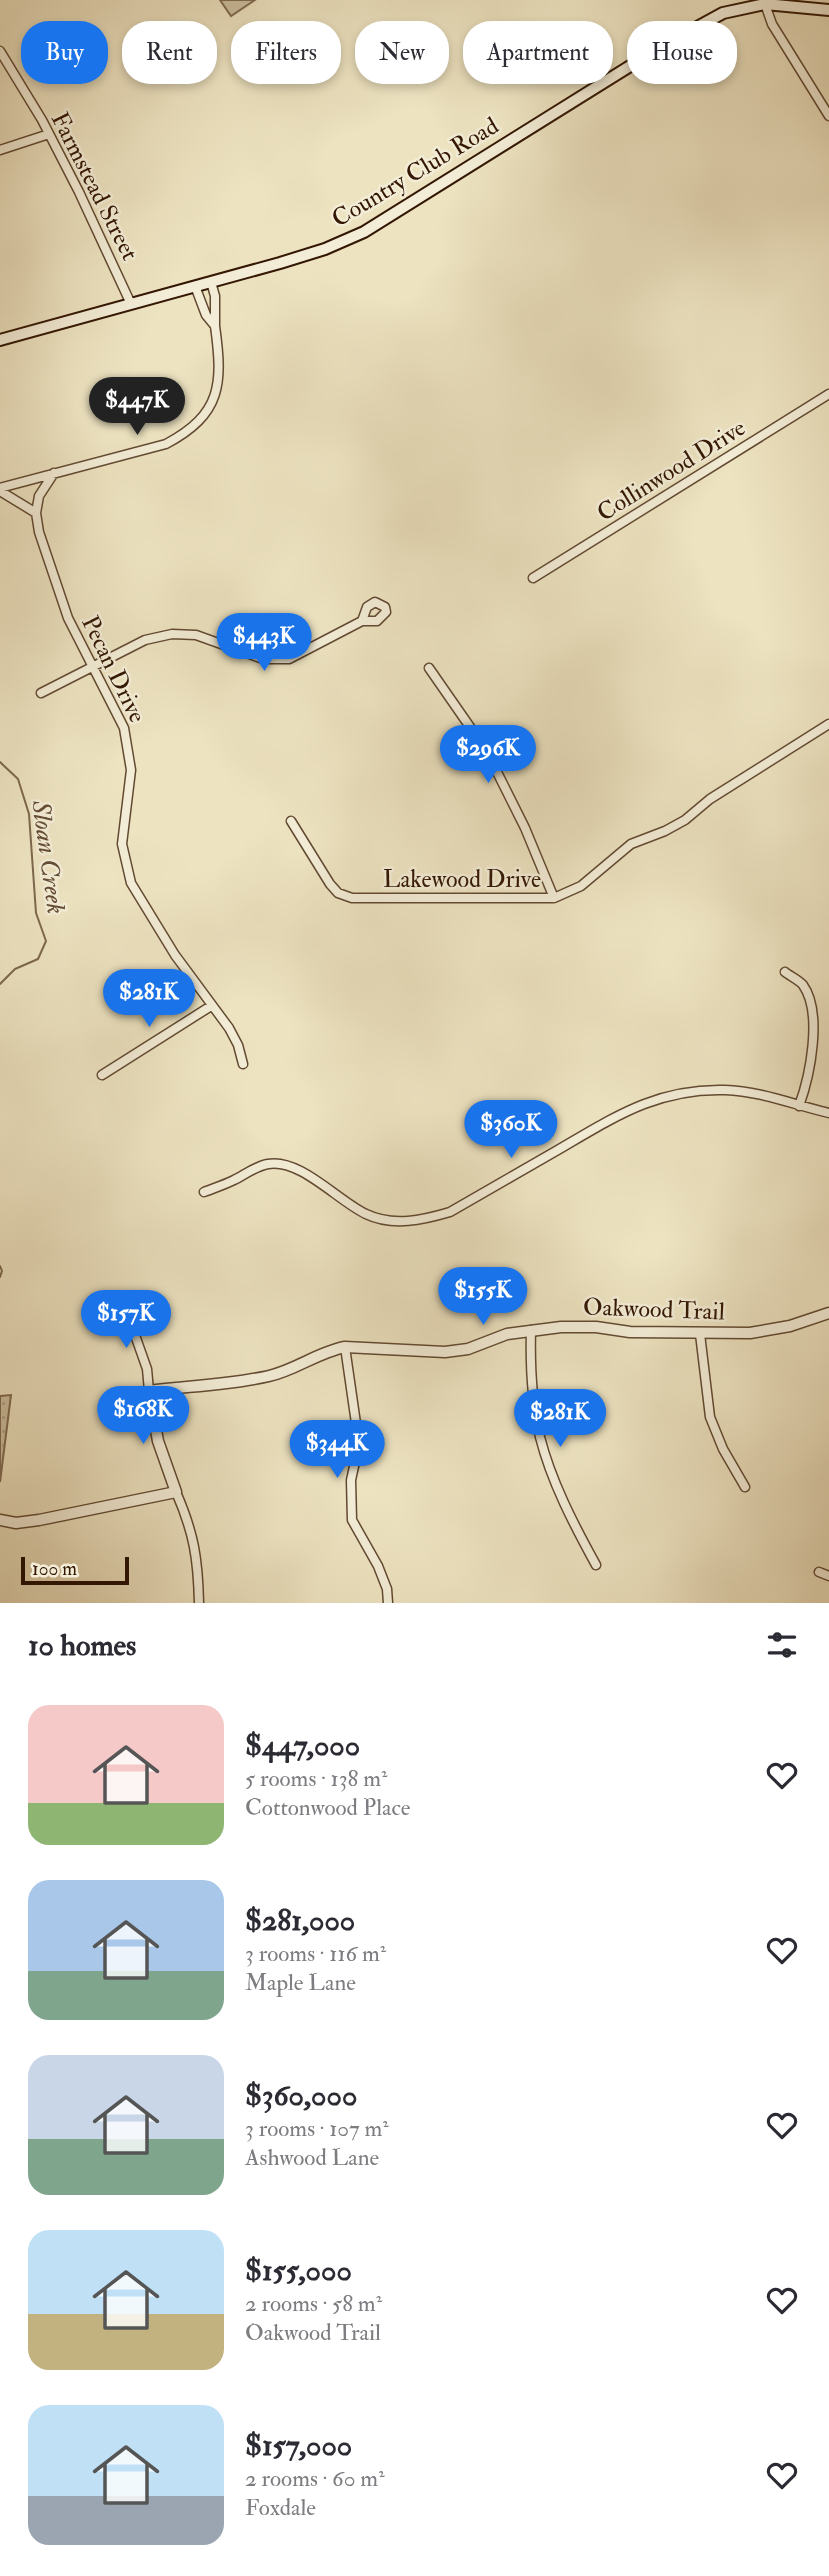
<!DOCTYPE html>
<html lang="en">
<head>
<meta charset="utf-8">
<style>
	:root { --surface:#fff; --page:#f7f7f7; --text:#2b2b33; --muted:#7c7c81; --accent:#1a73e8 }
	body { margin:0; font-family:"IM FELL Double Pica",serif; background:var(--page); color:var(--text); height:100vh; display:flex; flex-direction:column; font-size:26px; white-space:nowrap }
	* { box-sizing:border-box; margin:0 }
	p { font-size:23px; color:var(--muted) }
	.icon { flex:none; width:38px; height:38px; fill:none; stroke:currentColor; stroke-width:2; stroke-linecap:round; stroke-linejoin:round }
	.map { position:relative; height:1603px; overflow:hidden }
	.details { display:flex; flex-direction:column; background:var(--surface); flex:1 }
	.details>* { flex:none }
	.banner { position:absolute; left:21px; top:21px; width:788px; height:63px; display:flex; gap:14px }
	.scale { position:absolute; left:21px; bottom:18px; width:108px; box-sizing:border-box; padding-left:7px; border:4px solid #331703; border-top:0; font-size:19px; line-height:24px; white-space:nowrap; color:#331703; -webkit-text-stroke:5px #f3edd7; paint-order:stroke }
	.price { position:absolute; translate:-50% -60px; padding:0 16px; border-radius:24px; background:var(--accent); color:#fff; font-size:23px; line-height:46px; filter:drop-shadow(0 2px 4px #0008) }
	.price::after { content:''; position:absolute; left:50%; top:42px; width:21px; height:16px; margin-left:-10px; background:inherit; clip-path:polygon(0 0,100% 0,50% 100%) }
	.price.active { background:#222; color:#fff }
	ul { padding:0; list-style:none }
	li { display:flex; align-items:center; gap:21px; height:175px; padding:0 28px }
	li span { display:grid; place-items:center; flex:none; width:196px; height:140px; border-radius:21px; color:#555 }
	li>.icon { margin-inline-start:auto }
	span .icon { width:84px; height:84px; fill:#fffc; stroke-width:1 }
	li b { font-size:30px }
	h2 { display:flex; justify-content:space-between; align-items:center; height:84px; padding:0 28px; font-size:30px }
	.chip { padding:0 24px; border-radius:28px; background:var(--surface); box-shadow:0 4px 10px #0003; font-size:24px; line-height:63px }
	.chip.active { background:var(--accent); color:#fff }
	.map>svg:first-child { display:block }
	.green { fill:url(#green-dots); stroke:#806c52; stroke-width:2 }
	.pitch { fill:#cdc0a1; stroke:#806c52; stroke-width:2 }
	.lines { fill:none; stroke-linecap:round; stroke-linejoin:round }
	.stream { stroke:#7d684e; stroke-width:2 }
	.minor-casing { stroke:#624a32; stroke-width:11 }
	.tertiary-casing { stroke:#624a32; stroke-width:13 }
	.secondary-casing { stroke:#331703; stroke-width:14 }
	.minor { stroke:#f3edd7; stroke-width:8 }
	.tertiary { stroke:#f3edd7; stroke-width:10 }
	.secondary { stroke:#f3edd7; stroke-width:10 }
	.labels { text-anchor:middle; stroke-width:5; stroke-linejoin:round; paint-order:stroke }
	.street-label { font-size:24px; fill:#331703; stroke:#f3edd7 }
	.water-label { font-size:26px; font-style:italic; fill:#644d35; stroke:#f3edd7 }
</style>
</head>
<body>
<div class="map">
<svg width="829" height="1603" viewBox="0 0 829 1603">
	<defs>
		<pattern id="green-dots" width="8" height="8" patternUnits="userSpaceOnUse" patternTransform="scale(1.75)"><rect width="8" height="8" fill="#cdc0a1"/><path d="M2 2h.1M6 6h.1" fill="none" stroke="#b0a489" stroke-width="1.8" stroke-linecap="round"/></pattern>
	</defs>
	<rect width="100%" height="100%" fill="#ede3c1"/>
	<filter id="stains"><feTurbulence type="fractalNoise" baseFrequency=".00286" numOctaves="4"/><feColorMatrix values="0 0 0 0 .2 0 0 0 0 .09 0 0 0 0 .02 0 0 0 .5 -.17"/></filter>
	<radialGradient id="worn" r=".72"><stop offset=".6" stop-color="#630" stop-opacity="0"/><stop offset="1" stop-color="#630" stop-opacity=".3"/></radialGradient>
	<path class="green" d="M11,1395l-11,87v-86z"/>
	<path class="pitch" d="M220,0h35l-24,16z"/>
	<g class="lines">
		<path class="stream" d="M0,762l18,17 11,35 7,99 10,28 -8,18 -23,10 -15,15
			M0,1266l2,5 -2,6"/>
		<defs>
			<path id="minor" d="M765,4l7,20 57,92
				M0,51l42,69 37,72 52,112
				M0,150l49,-16
				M195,286l11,29 9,11v-30l-4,-14
				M54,473l-15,23 -3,17 3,19 29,86 56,110 7,42 -9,74 9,39 44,72 54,73 9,17 5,19
				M0,488l166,-44c56,-30 57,-60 49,-118
				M0,491l36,22
				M533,578l296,-184
				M429,668l57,82 39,78 29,70
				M41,693l104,-53 27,-6 24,1 67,24h26l73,-38h15l9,-9 -1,-5 -10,-5 -8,5 -5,14
				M291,821l39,63 8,9 14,5h202l27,-12 50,-42 34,-13 20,-11 25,-21 119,-75
				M785,972c5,4 14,8 18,13 20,28 7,91 -4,121
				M102,1075l109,-69
				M204,1192c10,-4 20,-7 30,-12 10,-5 22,-14 34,-16 32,-6 70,37 98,50 27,13 57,6 84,-2 35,-20 71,-41 106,-61 57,-33 100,-63 169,-61 35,1 70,15 104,23
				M124,1304l23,65 2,22
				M531,1330c-1,35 1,73 9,107 11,44 34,88 56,128
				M700,1334l10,83 13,32 22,38
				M345,1347l14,97 -8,36 1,40 26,46 9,23 1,14
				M176,1492c18,41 22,67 23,111
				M819,1572l10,4"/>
			<path id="tertiary" d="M0,1520l16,3 23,-3 137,-28 -18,-51 -9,-50c39,-5 81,-6 120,-15 27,-6 49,-24 76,-29l100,5 23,-3 39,-15 54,-7h35l34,5 120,1 40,-7 39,-13"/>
			<path id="secondary" d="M0,340l280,-77 45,-14 39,-17 295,-184 64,-35 42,-9 64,6"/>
		</defs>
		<use href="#minor" class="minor-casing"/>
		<use href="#tertiary" class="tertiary-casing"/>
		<use href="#secondary" class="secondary-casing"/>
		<use href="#minor" class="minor"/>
		<use href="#tertiary" class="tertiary"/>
		<use href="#secondary" class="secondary"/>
	</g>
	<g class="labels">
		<g class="street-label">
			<text transform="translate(415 172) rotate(-31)" y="8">Country Club Road</text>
			<text transform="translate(95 186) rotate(63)" y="8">Farmstead Street</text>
			<text transform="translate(671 470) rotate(-32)" y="8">Collinwood Drive</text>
			<text transform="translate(114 669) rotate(64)" y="8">Pecan Drive</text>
			<text x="462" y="887">Lakewood Drive</text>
			<text transform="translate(654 1309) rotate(2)" y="8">Oakwood Trail</text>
		</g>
		<g class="water-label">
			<text transform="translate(49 857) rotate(82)" y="9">Sloan Creek</text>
		</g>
	</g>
	<rect width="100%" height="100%" filter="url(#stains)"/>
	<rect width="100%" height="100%" fill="url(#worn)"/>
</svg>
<div class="scale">100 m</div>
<b class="price active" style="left:137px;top:437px">$447K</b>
<b class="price" style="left:264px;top:673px">$443K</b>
<b class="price" style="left:488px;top:785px">$296K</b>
<b class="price" style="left:149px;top:1029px">$281K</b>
<b class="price" style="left:511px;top:1160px">$360K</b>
<b class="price" style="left:483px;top:1327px">$155K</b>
<b class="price" style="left:126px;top:1350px">$157K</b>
<b class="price" style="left:143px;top:1446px">$168K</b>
<b class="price" style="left:560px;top:1449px">$281K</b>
<b class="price" style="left:337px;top:1480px">$344K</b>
<div class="banner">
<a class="chip active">Buy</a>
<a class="chip">Rent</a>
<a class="chip">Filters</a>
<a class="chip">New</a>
<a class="chip">Apartment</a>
<a class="chip">House</a>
</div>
</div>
<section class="details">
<h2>10 homes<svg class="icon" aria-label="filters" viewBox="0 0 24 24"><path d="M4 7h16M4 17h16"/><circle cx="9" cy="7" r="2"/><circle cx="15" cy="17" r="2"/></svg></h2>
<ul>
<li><span style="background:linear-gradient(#f6c9c9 70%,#8fb573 0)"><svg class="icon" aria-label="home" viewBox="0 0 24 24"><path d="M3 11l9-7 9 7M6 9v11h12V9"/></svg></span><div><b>$447,000</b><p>5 rooms · 138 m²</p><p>Cottonwood Place</p></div><svg class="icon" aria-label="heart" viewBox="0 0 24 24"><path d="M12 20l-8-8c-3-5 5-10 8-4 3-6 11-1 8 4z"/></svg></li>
<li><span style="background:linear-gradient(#a9c7e8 65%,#7fa58c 0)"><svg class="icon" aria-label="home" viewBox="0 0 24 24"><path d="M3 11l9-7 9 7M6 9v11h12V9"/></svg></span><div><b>$281,000</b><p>3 rooms · 116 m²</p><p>Maple Lane</p></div><svg class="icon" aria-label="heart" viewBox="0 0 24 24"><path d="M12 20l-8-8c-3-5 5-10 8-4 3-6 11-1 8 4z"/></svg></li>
<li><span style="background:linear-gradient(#c9d6e8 60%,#7fa58c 0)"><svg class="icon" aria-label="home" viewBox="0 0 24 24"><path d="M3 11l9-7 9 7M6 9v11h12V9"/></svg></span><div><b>$360,000</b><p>3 rooms · 107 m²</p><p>Ashwood Lane</p></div><svg class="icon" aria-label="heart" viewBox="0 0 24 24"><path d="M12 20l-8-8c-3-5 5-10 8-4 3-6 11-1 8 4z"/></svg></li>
<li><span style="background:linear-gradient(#bfe0f5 60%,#c2b280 0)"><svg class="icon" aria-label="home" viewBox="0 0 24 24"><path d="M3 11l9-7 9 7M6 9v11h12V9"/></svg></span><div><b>$155,000</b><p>2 rooms · 58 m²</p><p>Oakwood Trail</p></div><svg class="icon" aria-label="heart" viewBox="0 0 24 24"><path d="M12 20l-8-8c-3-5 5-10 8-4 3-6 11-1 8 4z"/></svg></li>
<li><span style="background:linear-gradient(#bfe0f5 65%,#9aa5b1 0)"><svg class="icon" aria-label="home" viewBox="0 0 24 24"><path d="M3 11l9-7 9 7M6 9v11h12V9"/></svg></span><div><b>$157,000</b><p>2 rooms · 60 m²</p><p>Foxdale</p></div><svg class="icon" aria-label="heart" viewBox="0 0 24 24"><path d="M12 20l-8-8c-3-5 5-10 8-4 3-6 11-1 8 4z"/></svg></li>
</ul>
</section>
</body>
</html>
